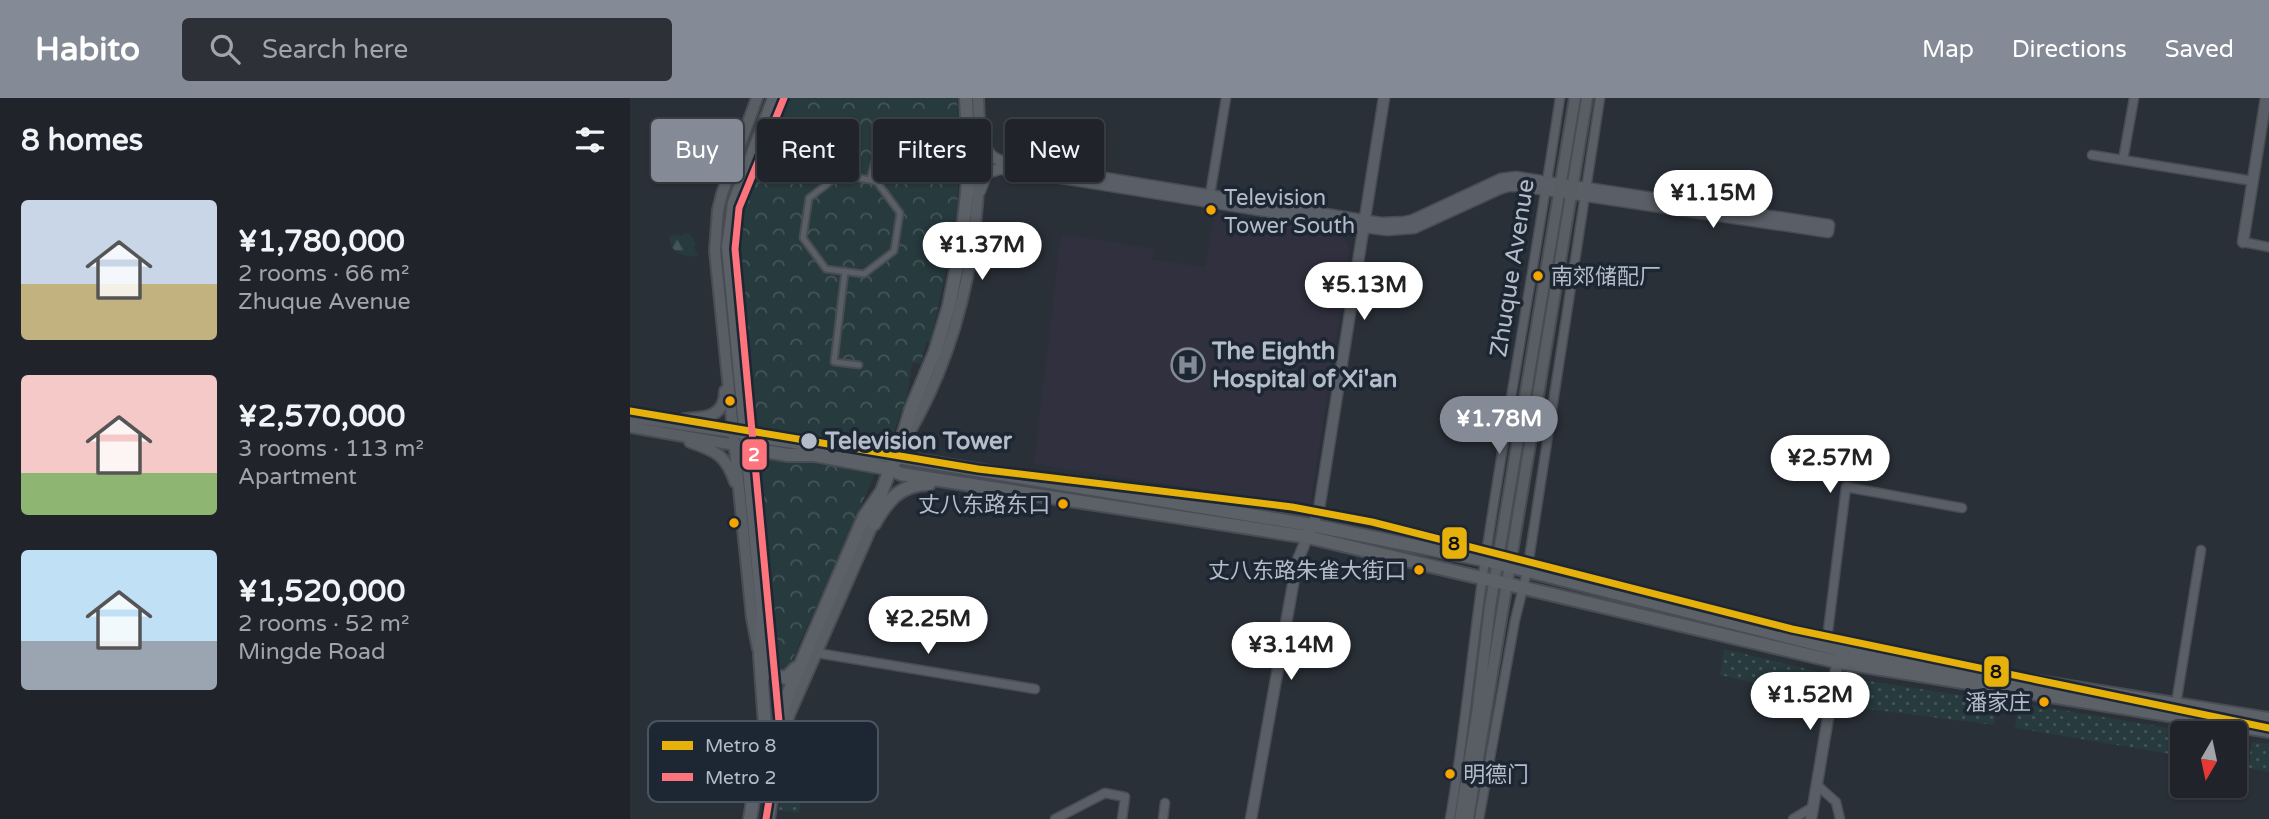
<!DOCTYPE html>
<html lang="en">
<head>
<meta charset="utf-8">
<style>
	:root { --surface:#20242a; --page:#2d3036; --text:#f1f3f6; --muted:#a2a4a8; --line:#3d4147; --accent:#848b96 }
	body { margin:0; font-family:"Varela Round","Noto Sans SC",sans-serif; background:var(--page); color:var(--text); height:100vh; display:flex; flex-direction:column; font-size:26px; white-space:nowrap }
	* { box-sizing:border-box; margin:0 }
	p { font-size:23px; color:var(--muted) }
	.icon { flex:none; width:38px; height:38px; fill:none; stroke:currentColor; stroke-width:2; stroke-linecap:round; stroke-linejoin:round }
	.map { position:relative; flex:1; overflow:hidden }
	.side { display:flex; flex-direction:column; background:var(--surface); width:630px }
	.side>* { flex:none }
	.guide { position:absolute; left:21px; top:21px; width:665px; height:63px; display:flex; gap:14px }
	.needle { width:46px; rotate:189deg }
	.tools { position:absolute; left:1540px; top:623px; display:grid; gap:14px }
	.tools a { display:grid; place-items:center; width:77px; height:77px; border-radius:7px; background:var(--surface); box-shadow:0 2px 5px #0004,0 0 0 2px var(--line); font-size:35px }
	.price { position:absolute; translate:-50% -60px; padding:0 16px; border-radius:24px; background:#fff; color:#222; font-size:23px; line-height:46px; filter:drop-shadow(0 2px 4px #0008) }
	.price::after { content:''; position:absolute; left:50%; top:42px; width:21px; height:16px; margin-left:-10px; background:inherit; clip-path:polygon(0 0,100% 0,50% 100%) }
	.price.active { background:var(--accent); color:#fff }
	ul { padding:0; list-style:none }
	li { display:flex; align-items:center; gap:21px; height:175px; padding:0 21px }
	li span { display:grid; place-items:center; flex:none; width:196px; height:140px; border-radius:7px; color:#555 }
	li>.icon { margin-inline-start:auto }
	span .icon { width:84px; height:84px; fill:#fffc; stroke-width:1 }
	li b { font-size:30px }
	h2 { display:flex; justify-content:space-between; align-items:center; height:84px; padding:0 21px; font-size:30px }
	.tag { padding:0 24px; border-radius:7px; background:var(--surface); box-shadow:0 2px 5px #0004,0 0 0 2px var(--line); font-size:24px; line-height:63px }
	.tag.active { background:var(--accent); color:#fff }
	header { display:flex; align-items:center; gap:42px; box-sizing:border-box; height:98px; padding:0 35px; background:var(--accent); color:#fff }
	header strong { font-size:33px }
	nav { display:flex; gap:38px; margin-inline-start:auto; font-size:24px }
	.search { width:490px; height:63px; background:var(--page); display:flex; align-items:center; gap:18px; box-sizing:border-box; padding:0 24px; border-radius:7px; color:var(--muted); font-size:26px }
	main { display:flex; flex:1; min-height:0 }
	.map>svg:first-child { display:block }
	.medical { fill:#31303e }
	.grass { fill:url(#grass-dots) }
	.forest { fill:url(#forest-firs) }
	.park { fill:url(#park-crowns) }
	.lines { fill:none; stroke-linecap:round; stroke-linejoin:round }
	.pedestrian-casing { stroke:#484c53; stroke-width:9 }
	.minor-casing { stroke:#484c53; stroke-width:11 }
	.tertiary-casing { stroke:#484c53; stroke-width:13 }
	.secondary-casing { stroke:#484c53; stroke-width:14 }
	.primary-casing { stroke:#484c55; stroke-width:16 }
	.pedestrian { stroke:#5a5e66; stroke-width:5 }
	.minor { stroke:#5a5e66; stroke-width:8 }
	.tertiary { stroke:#5a5e66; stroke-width:10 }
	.secondary { stroke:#595d64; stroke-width:10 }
	.primary { stroke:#5c6168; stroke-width:12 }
	.metro-1-casing { stroke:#1d2633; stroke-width:12 }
	.metro-2-casing { stroke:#1d2633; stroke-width:12 }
	.metro-1 { stroke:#e6b10b; stroke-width:7 }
	.metro-2 { stroke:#fd747d; stroke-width:7 }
	.bus-dot { fill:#f7a600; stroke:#1d2633; stroke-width:2.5 }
	.stop-dot { fill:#b4bcc9; stroke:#1d2633; stroke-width:2.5 }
	.labels { text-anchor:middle; stroke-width:7; stroke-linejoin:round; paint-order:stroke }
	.bus-label { font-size:22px; fill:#b4bcc9; stroke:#1d2633; text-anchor:start }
	.street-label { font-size:24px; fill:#b4bcc9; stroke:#1d2633 }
	.poi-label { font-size:24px; font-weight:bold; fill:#b4bcc9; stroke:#1d2633; text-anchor:start }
	.stop-label { font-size:24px; font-weight:bold; fill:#b4bcc9; stroke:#1d2633; text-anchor:start }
	.key { fill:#1d2633; stroke:#4a5360; stroke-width:2 }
	.key-label { font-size:19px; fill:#b4bcc9 }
	.line-badge { stroke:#1d2633; stroke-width:2.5 }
	.badge-label { font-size:19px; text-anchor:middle; font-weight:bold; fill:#fff }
	.pale-badge-label { font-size:19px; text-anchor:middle; font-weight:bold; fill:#111 }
</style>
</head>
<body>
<header>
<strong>Habito</strong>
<div class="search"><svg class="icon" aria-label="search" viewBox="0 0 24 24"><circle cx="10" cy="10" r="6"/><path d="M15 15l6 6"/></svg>Search here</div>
<nav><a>Map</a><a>Directions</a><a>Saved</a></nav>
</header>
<main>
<section class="side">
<h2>8 homes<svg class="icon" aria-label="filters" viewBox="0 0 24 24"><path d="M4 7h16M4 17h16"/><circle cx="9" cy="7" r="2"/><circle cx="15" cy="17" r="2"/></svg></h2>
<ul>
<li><span style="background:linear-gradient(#c9d6e8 60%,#c2b280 0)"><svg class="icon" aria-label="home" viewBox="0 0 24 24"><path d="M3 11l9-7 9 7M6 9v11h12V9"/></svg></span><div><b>¥1,780,000</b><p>2 rooms · 66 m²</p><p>Zhuque Avenue</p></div></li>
<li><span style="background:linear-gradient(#f6c9c9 70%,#8fb573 0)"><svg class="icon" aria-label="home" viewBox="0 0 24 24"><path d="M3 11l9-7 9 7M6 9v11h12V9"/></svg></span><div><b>¥2,570,000</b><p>3 rooms · 113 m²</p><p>Apartment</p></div></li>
<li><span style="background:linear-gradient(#bfe0f5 65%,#9aa5b1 0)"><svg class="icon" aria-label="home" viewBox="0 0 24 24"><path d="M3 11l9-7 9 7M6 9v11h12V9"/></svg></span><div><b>¥1,520,000</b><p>2 rooms · 52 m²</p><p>Mingde Road</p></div></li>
</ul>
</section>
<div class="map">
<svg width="1639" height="721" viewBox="0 0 1639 721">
	<defs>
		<pattern id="grass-dots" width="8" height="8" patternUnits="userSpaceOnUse" patternTransform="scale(1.75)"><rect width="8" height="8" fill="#273a3e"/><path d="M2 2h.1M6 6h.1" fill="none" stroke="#445559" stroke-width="1.8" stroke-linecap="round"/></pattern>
		<pattern id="forest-firs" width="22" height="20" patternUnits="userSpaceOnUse" patternTransform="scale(1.75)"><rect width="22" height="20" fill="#273a3e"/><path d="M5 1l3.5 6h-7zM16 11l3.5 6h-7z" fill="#445559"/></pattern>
		<pattern id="park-crowns" width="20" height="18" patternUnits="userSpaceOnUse" patternTransform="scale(1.75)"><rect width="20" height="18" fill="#273a3e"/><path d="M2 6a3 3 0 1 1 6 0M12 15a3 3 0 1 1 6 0" fill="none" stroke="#445559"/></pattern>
	</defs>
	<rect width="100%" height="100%" fill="#2a3038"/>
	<path class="medical" d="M585,114l126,22 9,15 -40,257 -276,-42 27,-230 93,15 -2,10 53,8z"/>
	<path class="grass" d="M1094,551l92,22 3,6 2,21 -101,-23z
		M1213,579l155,24 -4,24 -158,-20z
		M1389,605l179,30h-16v23l-167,-28z
		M1622,644l17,2v28l-21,-4z
		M155,675l20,3 -6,37 -20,-3z"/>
	<path class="forest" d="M69,44l14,3c2,5 0,9 -5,12v6l-9,6 -4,-1 -2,-4 -8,-1 -5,-7 9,-11z
		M55,135c5,0 10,7 11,12l-2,2 4,9c-16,1 -28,-3 -29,-20l6,-2 6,2z"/>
	<path class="park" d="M158,0h169l2,69 -2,41 -4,35 -23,99h-4l-5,21h-9l-5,33 -13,35 -104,234 -7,5 -5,-1 -3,-8 -18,-241 -12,-85 -6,-80 2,-26 4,-27z"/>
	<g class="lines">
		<defs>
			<path id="pedestrian" d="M224,48l-7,30 -8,-1 -30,23 -6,40 23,31 38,5 30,-23 6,-38 -23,-31 -7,-2 8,-30
				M217,78l23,4
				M215,173l-11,91 25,3"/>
			<path id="minor" d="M1462,57l161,26
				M1493,62l11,-62
				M580,97l16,-97
				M1613,144l26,5
				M1196,549l20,-160 116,21
				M187,555l218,36
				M1546,606l25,-154
				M1187,687l19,17 4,17
				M425,721l50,-26 20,4 -3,22
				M533,721l2,-16
				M820,721c15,-86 22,-172 35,-258 23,-155 52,-309 75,-463
				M849,721l36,-199 12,-48 73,-474
				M1163,721l20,-12"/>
			<path id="tertiary" d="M350,93l7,-18 12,-4h7l358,58 23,3 27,-2 85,-39 9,-3h12l308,46 1,-7 -313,-48 -15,2 -88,41 -9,2 -23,1 -380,-62c-17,-6 -16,-18 -19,-33
				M1613,144l23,-144
				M621,721l46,-257 22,-53 65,-411
				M1181,721l27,-161"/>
			<path id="secondary" d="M127,0l-35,96 -4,16 -3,41 37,367 6,31
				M0,319l108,16
				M54,321c21,-1 41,-2 41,-28
				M0,329l111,19
				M276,340c62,-104 79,-221 72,-340
				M60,344c26,9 36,13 45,40
				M151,644l8,-27 86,-196
				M830,721l17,-105 13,-107 85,-509
				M838,721l119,-721"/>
			<path id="primary" d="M115,337l152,22 414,68 174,35 355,90 429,69
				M116,350l42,7h26l76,14 11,5 407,63 530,125 431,69
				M244,426c13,-23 26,-40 55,-40
				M136,536l7,41 13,3 10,-10
				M120,721l15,-94 -5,-70 3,-38 -35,-370 6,-44 40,-105
				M138,721l7,-47 3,-47 9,-29 77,-179 18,-26 8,-22 7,-12 14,-48 24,-57 14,-46 12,-61 6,-51 2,-33 -3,-63"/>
		</defs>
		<use href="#pedestrian" class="pedestrian-casing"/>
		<use href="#minor" class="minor-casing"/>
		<use href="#tertiary" class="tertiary-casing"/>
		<use href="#secondary" class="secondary-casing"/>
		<use href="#primary" class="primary-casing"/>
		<use href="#pedestrian" class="pedestrian"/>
		<use href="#minor" class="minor"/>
		<use href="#tertiary" class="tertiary"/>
		<use href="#secondary" class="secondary"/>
		<use href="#primary" class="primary"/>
		<defs>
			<path id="metro-1" d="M0,313l348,58 314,38 80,15 420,107 477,99"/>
			<path id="metro-2" d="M136,721l14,-87 -45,-483 4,-41 45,-110"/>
		</defs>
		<use href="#metro-1" class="metro-1-casing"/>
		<use href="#metro-2" class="metro-2-casing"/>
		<use href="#metro-1" class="metro-1"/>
		<use href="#metro-2" class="metro-2"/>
	</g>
	<defs>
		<symbol id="hospital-ring" viewBox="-11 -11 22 22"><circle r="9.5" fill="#1d2633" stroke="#848b96" stroke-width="1.5"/><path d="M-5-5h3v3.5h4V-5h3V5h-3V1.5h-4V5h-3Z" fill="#848b96"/></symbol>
	</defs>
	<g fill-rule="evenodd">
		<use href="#hospital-ring" x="539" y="248" width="38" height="38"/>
	</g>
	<g class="bus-dot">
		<circle cx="581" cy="112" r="6"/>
		<circle cx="908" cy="178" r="6"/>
		<circle cx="100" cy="303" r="6"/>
		<circle cx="433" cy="406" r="6"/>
		<circle cx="104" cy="425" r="6"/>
		<circle cx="789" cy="472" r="6"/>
		<circle cx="1414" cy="604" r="6"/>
		<circle cx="820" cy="676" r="6"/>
	</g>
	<circle class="stop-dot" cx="179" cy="343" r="9"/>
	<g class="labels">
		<g class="bus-label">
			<text x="594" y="107">Television<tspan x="594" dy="28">Tower South</tspan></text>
			<text x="921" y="186">南郊储配厂</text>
			<text x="420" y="414" text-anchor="end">丈八东路东口</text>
			<text x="776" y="480" text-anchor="end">丈八东路朱雀大街口</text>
			<text x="1401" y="612" text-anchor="end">潘家庄</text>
			<text x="833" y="684">明德门</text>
		</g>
		<g class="street-label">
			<text transform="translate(882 170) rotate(-81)" y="8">Zhuque Avenue</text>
		</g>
		<g class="poi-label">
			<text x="582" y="261">The Eighth<tspan x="582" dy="28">Hospital of Xi'an</tspan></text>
		</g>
		<g class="stop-label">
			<text x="195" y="351">Television Tower</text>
		</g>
	</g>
	<rect x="18" y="623" width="230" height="81" rx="10" class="key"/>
	<rect x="32" y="643" width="31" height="9" fill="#e6b10b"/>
	<rect x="32" y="675" width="31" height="8" fill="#fd747d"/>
	<g class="key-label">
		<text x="75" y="654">Metro 8</text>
		<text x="75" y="686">Metro 2</text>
	</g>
	<g class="line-badge">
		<rect x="111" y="340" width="27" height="33" rx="7" fill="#fd747d"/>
		<rect x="811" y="428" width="27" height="34" rx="7" fill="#e6b10b"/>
		<rect x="1353" y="557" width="27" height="33" rx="7" fill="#e6b10b"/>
	</g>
	<g class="badge-label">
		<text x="124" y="363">2</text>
	</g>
	<g class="pale-badge-label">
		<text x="824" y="452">8</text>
		<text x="1366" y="580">8</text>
	</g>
</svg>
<div class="tools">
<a><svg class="needle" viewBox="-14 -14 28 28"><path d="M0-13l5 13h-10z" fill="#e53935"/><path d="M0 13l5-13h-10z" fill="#a2a4a8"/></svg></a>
</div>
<b class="price" style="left:1083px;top:132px">¥1.15M</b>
<b class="price" style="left:352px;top:184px">¥1.37M</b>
<b class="price" style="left:734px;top:224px">¥5.13M</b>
<b class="price active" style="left:869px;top:358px">¥1.78M</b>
<b class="price" style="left:1200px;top:397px">¥2.57M</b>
<b class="price" style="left:298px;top:558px">¥2.25M</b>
<b class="price" style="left:661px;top:584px">¥3.14M</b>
<b class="price" style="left:1180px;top:634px">¥1.52M</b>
<div class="guide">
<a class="tag active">Buy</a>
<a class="tag">Rent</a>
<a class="tag">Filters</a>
<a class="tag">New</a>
</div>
</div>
</main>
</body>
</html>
